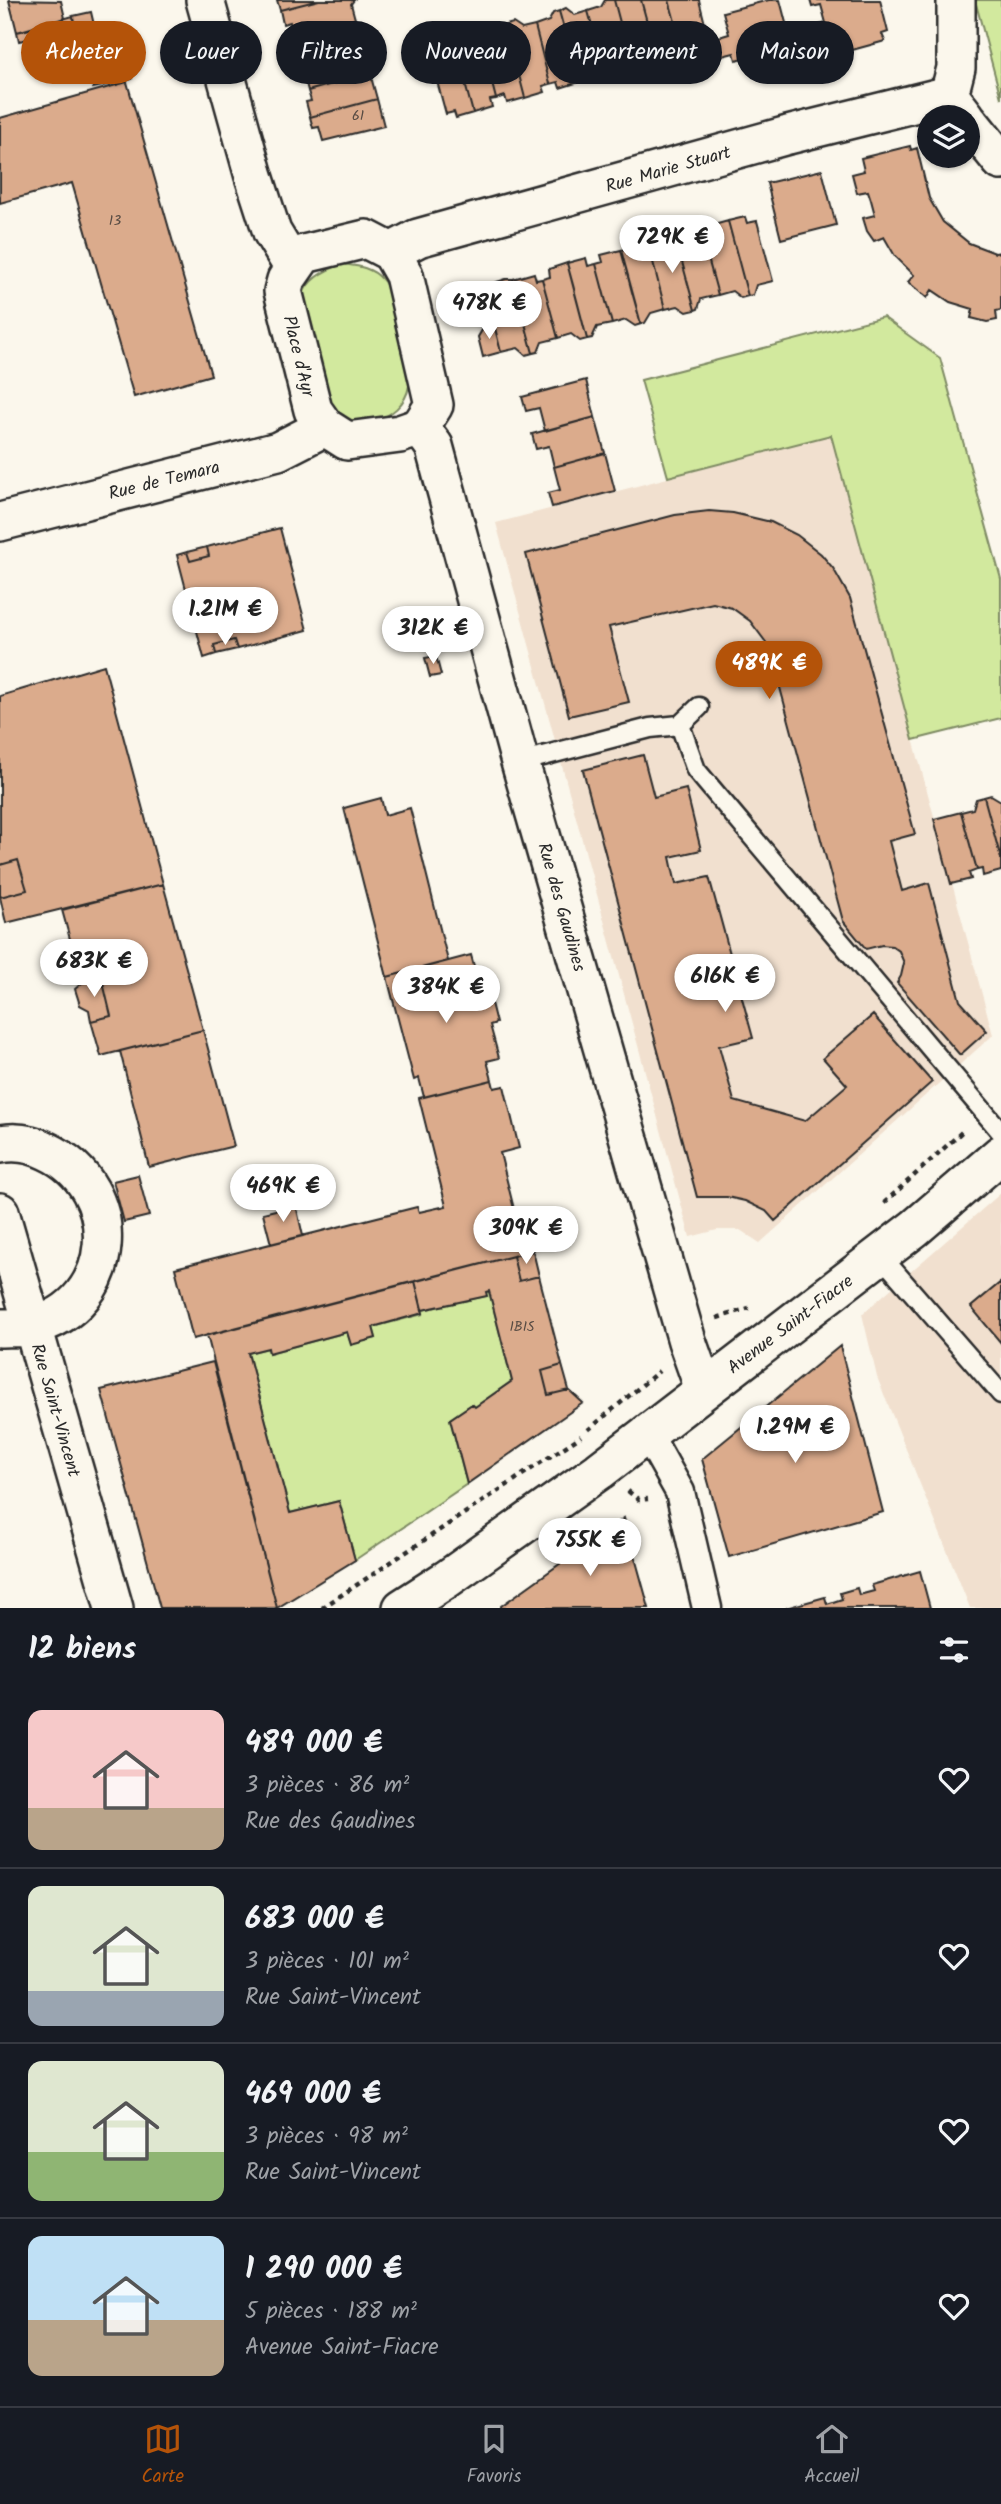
<!DOCTYPE html>
<html lang="fr">
<head>
<meta charset="utf-8">
<style>
	:root { --surface:#171b24; --page:#20242c; --text:#f1f3f6; --muted:#9ea1a6; --line:#363941; --accent:#b45309 }
	body { margin:0; font-family:Kalam,sans-serif; background:var(--page); color:var(--text); height:100vh; display:flex; flex-direction:column; font-size:26px; white-space:nowrap }
	* { box-sizing:border-box; margin:0 }
	p { font-size:23px; color:var(--muted) }
	.icon { flex:none; width:38px; height:38px; fill:none; stroke:currentColor; stroke-width:2; stroke-linecap:round; stroke-linejoin:round }
	.map { position:relative; height:1608px; overflow:hidden }
	.sheet { display:flex; flex-direction:column; background:var(--surface); flex:1 }
	.sheet>* { flex:none }
	.top-card { position:absolute; left:21px; top:21px; width:959px; height:63px; display:flex; gap:14px }
	.tools { position:absolute; left:917px; top:105px; display:grid; gap:14px }
	.tools a { display:grid; place-items:center; width:63px; height:63px; border-radius:50%; background:var(--surface); box-shadow:0 2px 5px #0004; font-size:35px }
	.price { position:absolute; translate:-50% -60px; padding:0 16px; border-radius:24px; background:#fff; color:#222; font-size:23px; line-height:46px; filter:drop-shadow(0 2px 4px #0008) }
	.price::after { content:''; position:absolute; left:50%; top:42px; width:21px; height:16px; margin-left:-10px; background:inherit; clip-path:polygon(0 0,100% 0,50% 100%) }
	.price.current { background:var(--accent); color:#fff }
	ul { padding:0; list-style:none }
	li { display:flex; align-items:center; gap:21px; height:175px; padding:0 28px }
	li+li { border-top:2px solid var(--line) }
	li span { display:grid; place-items:center; flex:none; width:196px; height:140px; border-radius:14px; color:#555 }
	li>.icon { margin-inline-start:auto }
	span .icon { width:84px; height:84px; fill:#fffc; stroke-width:1 }
	li b { font-size:30px }
	h2 { display:flex; justify-content:space-between; align-items:center; height:84px; padding:0 28px; font-size:30px }
	.chip { padding:0 24px; border-radius:32px; background:var(--surface); box-shadow:0 2px 5px #0004; font-size:24px; line-height:63px }
	.chip.current { background:var(--accent); color:#fff }
	.tab-bar { display:flex; justify-content:space-around; align-items:center; height:98px; border-top:2px solid var(--line); background:var(--surface); font-size:19px; color:var(--muted) }
	.tab-bar a { display:grid; justify-items:center; gap:4px }
	.tab-bar .current { color:var(--accent) }
	.map>svg:first-child { display:block }
	.built { fill:#f1e0cf }
	.green { fill:#d2e99e; stroke:#7e8a64; stroke-width:2 }
	.building { fill:#dbab8c; stroke:#2b2b2b; stroke-width:2 }
	.lines { fill:none; stroke-linecap:round; stroke-linejoin:round }
	.service-casing { stroke:#2b2b2b; stroke-width:23 }
	.pedestrian-casing { stroke:#2b2b2b; stroke-width:33 }
	.minor-casing { stroke:#2b2b2b; stroke-width:42 }
	.path { stroke:#2b2b2b; stroke-width:4.5; stroke-dasharray:5 5; stroke-linecap:butt }
	.service { stroke:#fbf7ec; stroke-width:18 }
	.pedestrian { stroke:#fbf7ec; stroke-width:28 }
	.minor { stroke:#fbf7ec; stroke-width:37 }
	.labels { text-anchor:middle; stroke-width:5; stroke-linejoin:round; paint-order:stroke }
	.number-label { font-size:14px; fill:#574b43 }
	.street-label { font-size:18px; fill:#2b2b2b; stroke:#fbf7ec }
</style>
</head>
<body>
<div class="map">
<svg width="1001" height="1608" viewBox="0 0 1001 1608">
	<rect width="100%" height="100%" fill="#fbf7ec"/>
	<filter id="ink" filterUnits="userSpaceOnUse"><feTurbulence type="fractalNoise" baseFrequency=".0143" numOctaves="2"/><feDisplacementMap in="SourceGraphic" scale="14" xChannelSelector="R" yChannelSelector="G"/><feConvolveMatrix kernelMatrix="1 2 1 2 8 2 1 2 1" color-interpolation-filters="sRGB"/></filter>
	<g filter="url(#ink)">
		<path class="built" d="M831,435l162,600 -233,208 -20,-13h-23l-27,7 -194,-714z
			M1001,1193v415h-31l-93,-231 -15,-63z"/>
		<path class="green" d="M975,0h26v98z
			M343,264c14,2 28,3 39,15 13,14 31,87 27,107 -6,36 -62,51 -82,17 -7,-10 -10,-34 -13,-46 -13,-46 -29,-74 29,-93z
			M883,317l57,41 61,221v139l-88,22 -82,-305 -163,42 -27,-97z
			M489,1291l23,90 -37,26 -3,-3 -22,15 17,65 -112,76 -16,-59 -49,12 -42,-160 20,-5 1,5 78,-21 4,12 25,-6 -3,-11 50,-13 -1,-4 64,-14v-4z"/>
		<path class="building" d="M9,0l52,1 4,17 -6,2 1,2 -43,10z
			M277,0h42l-39,10z
			M319,0h35l-3,4 4,15 -61,16 -4,-13 -7,2 -3,-14z
			M605,0h9l18,68 -19,5 -2,-7 -7,2 -16,-57 13,-4z
			M614,0h27l15,55 -5,1 2,5 -21,7z
			M641,0h28l15,54 -17,5 -2,-7 -9,3z
			M669,0h30l10,40 -7,2 1,7 -19,5z
			M769,0h11l12,46 -56,14 -2,-7 -20,5 -5,-18 20,-6 -6,-22z
			M810,0h70l8,32 -6,2 3,7 -51,14 -3,-12 -10,2 -5,-19 10,-3 -5,-18 -9,2z
			M566,8l9,7 13,-4 16,57 -6,2 2,7 -21,5 -20,-71z
			M559,11l20,71 -19,6 -2,-6 -8,2 -15,-58 14,-5 4,-8z
			M91,12l3,13 -19,4 -2,-13z
			M73,16l2,13 -56,12 -2,-9z
			M355,19l3,13 8,4 2,8 -73,20 -4,-12 7,-2 -4,-15z
			M513,23l9,6 13,-3 15,58 -7,2 2,6 -20,6 -19,-73z
			M506,25l19,73 -18,5 -2,-7 -9,3 -15,-59 16,-4 3,-9z
			M460,38l8,6 13,-4 15,59 -6,1 2,7 -19,6 -20,-74z
			M453,39l20,74 -17,5 -2,-6 -8,2 -16,-58 13,-4 4,-11z
			M123,43l9,36 -39,9 -8,-36z
			M368,44l2,5 -5,7 5,17 -62,18 -4,-16 -6,1 -3,-12z
			M370,73l7,26 -67,18 -4,-15 5,-1 -3,-10z
			M127,82l84,293 -77,22 -62,-214 -72,20v-85z
			M377,99l7,27 -61,15 -4,-14 -6,1 -3,-11z
			M910,146l1,4 6,-2 12,50 14,24 26,21 26,10 6,-1v58l-5,1 1,9 -10,2 -16,-4 2,-9 -23,-7 -18,-12 -5,8 -19,-16 6,-7 -19,-19 -11,-19 -10,4 -7,-10 -4,-13 12,-3 -4,-15 -3,-9 -11,2 -5,-19 12,-3 -3,-13z
			M822,170l14,55 -55,14 -14,-56z
			M745,217l2,6 10,-2 16,60 -17,4 -3,10 -5,1 -20,-75z
			M728,221l20,75 -7,2 -9,-7 -14,4 -16,-59 6,-2 -1,-7z
			M691,231l2,7 9,-2 16,59 -17,4 -3,10 -3,1 -20,-74z
			M675,236l20,74 -8,2 -9,-6 -13,3 -15,-59 5,-1 -2,-8z
			M639,246l2,6 9,-2 15,59 -14,4 -6,10 -4,1 -20,-74z
			M621,250l11,42 9,32 -6,2 -9,-6 -14,4 -7,-26 -9,-34 7,-2 -2,-7z
			M586,258l2,8 8,-2 16,60 -15,3 -5,11 -5,1 -20,-76z
			M567,263l6,22 14,54 -7,2 -9,-7 -13,4 -16,-59 8,-2 -1,-8z
			M534,273l2,7 6,-1 16,59 -16,4 -4,10 -5,1 -20,-74z
			M506,279h7l20,74 -7,2 -8,-7 -17,4 -15,-58 10,-3 -2,-8z
			M494,324l7,28 -18,5 -5,-20 7,-12z
			M586,380l9,37 -50,14 -6,-23 -13,3 -4,-14z
			M595,417l10,36 -51,14 -5,-21 -13,3 -4,-15z
			M605,453l10,38 -63,16 -4,-14 12,-3 -6,-23z
			M709,511l24,2 38,9 26,13 24,19 12,14 17,30 65,236 -26,7 13,50 27,-8 31,118 27,30 -27,24 -63,-72 4,-7 3,-13 -5,-12 -7,-5 -10,-1 -16,4 -23,-28 -71,-263 -7,-17 -15,-20 -18,-13 -19,-5 -104,24 20,75 -60,14 -43,-162 149,-39z
			M280,528l27,102 -70,19 -3,-9 -20,5 2,9 -12,4 -27,-103 10,-3 3,9 19,-5 -2,-9z
			M207,547l2,9 -19,5 -3,-9z
			M234,640l3,9 -21,5 -2,-9z
			M436,656l5,19 -11,2 -5,-19z
			M104,665l59,219 -157,39 -6,-26 27,-7 -9,-30 -18,5v-169z
			M643,755l11,42 32,-8 15,61 -31,7 3,14 3,13 33,-7 44,161 -34,8 15,55 71,20 42,-36 -24,-27 50,-43 59,67 -157,139 -9,-10 -21,-10 -18,-4h-30l-114,-427z
			M991,795l10,6v58l-17,-62z
			M984,797l17,62v12l-18,5 -1,-7 -5,1 -16,-58 12,-3 3,-10z
			M381,798l4,17 25,-7 38,153 -61,16 -43,-169z
			M961,812l16,58 -8,3 2,6 -20,5 -17,-65z
			M18,860l9,30 -27,7v-32z
			M163,884l40,146 -102,26 -10,-35 20,-5 -9,-38 -20,5 -20,-73z
			M471,955l8,30 7,-2 10,40 -6,2 9,33 -12,3 5,19 -68,17 -5,-19 -5,2 -27,-103 27,-7 2,9 7,-3 -1,-8z
			M102,978l9,38 -20,5 -2,-11 -9,-5 -5,-16 7,-6z
			M203,1030l31,116 -85,21 -29,-116z
			M492,1080l2,8 10,-2 15,62 -19,5 25,100 -332,86 -18,-71 242,-61 2,5 27,-6 -27,-108z
			M138,1175l11,41 -25,6 -11,-41z
			M296,1205l7,31 -32,8 -8,-31z
			M533,1251l6,25 -20,5 -6,-25z
			M513,1256l6,25 20,-5 23,89 -20,6 6,24 21,-5 14,13 -116,81 -17,-65 22,-15 3,3 37,-26 -23,-90 -3,1 1,4 -65,14 -7,-29z
			M415,1281l8,32 -50,14 3,11 -25,7 -4,-13 -78,21 -1,-5 -20,5 42,160 49,-12 16,59 -78,48 -70,-273z
			M1001,1282v61l-30,-36z
			M840,1346l43,166 -154,45 -27,-98z
			M213,1362l64,246h-117l-59,-218z
			M562,1365l7,25 -21,5 -6,-24z
			M624,1518l25,90h-148v-2z
			M920,1571l10,37h-144l39,-11 2,7 15,-5 -2,-6 17,-5 2,7 15,-4 -2,-6z"/>
		<g class="lines">
			<defs>
				<path id="service" d="M680,725l19,-18
					M520,762l130,-34 30,-3 16,45 305,362
					M880,1255l121,139"/>
				<path id="pedestrian" d="M647,1433l33,59 27,116"/>
				<path id="minor" d="M205,0l48,173 19,59 21,35
					M956,0v68l-7,27 17,22
					M968,120l33,41
					M366,239l25,13 13,23 30,130 -14,22 -20,7 -53,7 -22,-14 -12,-17 -30,-119 3,-11 18,-26z
					M391,252l27,-14 370,-103 161,-40
					M420,427l14,19 86,316 167,579 17,48
					M0,522l278,-71 47,-24
					M0,1144c16,-3 33,0 47,7 80,37 72,155 -15,175 -10,3 -22,1 -32,2
					M0,1212l114,396
					M402,1608l45,-29 152,-108 316,-243 86,-74"/>
			</defs>
			<use href="#service" class="service-casing"/>
			<use href="#pedestrian" class="pedestrian-casing"/>
			<use href="#minor" class="minor-casing"/>
			<path class="path" d="M884,1203l81,-74
				M717,1318l32,-10
				M588,1430l71,-59
				M628,1491l11,9 9,-1
				M322,1608l259,-172"/>
			<use href="#service" class="service"/>
			<use href="#pedestrian" class="pedestrian"/>
			<use href="#minor" class="minor"/>
		</g>
	</g>
	<g class="labels">
		<g class="number-label">
			<text x="358" y="120">61</text>
			<text x="115" y="225">13</text>
			<text x="522" y="1331">1BIS</text>
		</g>
		<g class="street-label">
			<text transform="translate(668 169) rotate(-16)" y="6">Rue Marie Stuart</text>
			<text transform="translate(299 356) rotate(76)" y="6">Place d'Ayr</text>
			<text transform="translate(164 480) rotate(-14)" y="6">Rue de Temara</text>
			<text transform="translate(562 907) rotate(74)" y="6">Rue des Gaudines</text>
			<text transform="translate(790 1324) rotate(-37)" y="6">Avenue Saint-Fiacre</text>
			<text transform="translate(56 1410) rotate(74)" y="6">Rue Saint-Vincent</text>
		</g>
	</g>
</svg>
<div class="tools">
<a><svg class="icon" aria-label="layers" viewBox="0 0 24 24"><path d="M12 4l9 5-9 5-9-5zM3 14l9 5 9-5"/></svg></a>
</div>
<b class="price" style="left:672px;top:275px">729K €</b>
<b class="price" style="left:489px;top:341px">478K €</b>
<b class="price" style="left:225px;top:647px">1.21M €</b>
<b class="price" style="left:433px;top:666px">312K €</b>
<b class="price current" style="left:769px;top:701px">489K €</b>
<b class="price" style="left:94px;top:999px">683K €</b>
<b class="price" style="left:725px;top:1014px">616K €</b>
<b class="price" style="left:446px;top:1025px">384K €</b>
<b class="price" style="left:283px;top:1224px">469K €</b>
<b class="price" style="left:526px;top:1266px">309K €</b>
<b class="price" style="left:795px;top:1465px">1.29M €</b>
<b class="price" style="left:590px;top:1578px">755K €</b>
<div class="top-card">
<a class="chip current">Acheter</a>
<a class="chip">Louer</a>
<a class="chip">Filtres</a>
<a class="chip">Nouveau</a>
<a class="chip">Appartement</a>
<a class="chip">Maison</a>
</div>
</div>
<section class="sheet">
<h2>12 biens<svg class="icon" aria-label="filters" viewBox="0 0 24 24"><path d="M4 7h16M4 17h16"/><circle cx="9" cy="7" r="2"/><circle cx="15" cy="17" r="2"/></svg></h2>
<ul>
<li><span style="background:linear-gradient(#f6c9c9 70%,#b9a48a 0)"><svg class="icon" aria-label="home" viewBox="0 0 24 24"><path d="M3 11l9-7 9 7M6 9v11h12V9"/></svg></span><div><b>489 000 €</b><p>3 pièces · 86 m²</p><p>Rue des Gaudines</p></div><svg class="icon" aria-label="heart" viewBox="0 0 24 24"><path d="M12 20l-8-8c-3-5 5-10 8-4 3-6 11-1 8 4z"/></svg></li>
<li><span style="background:linear-gradient(#dfe7d0 75%,#9aa5b1 0)"><svg class="icon" aria-label="home" viewBox="0 0 24 24"><path d="M3 11l9-7 9 7M6 9v11h12V9"/></svg></span><div><b>683 000 €</b><p>3 pièces · 101 m²</p><p>Rue Saint-Vincent</p></div><svg class="icon" aria-label="heart" viewBox="0 0 24 24"><path d="M12 20l-8-8c-3-5 5-10 8-4 3-6 11-1 8 4z"/></svg></li>
<li><span style="background:linear-gradient(#dfe7d0 65%,#8fb573 0)"><svg class="icon" aria-label="home" viewBox="0 0 24 24"><path d="M3 11l9-7 9 7M6 9v11h12V9"/></svg></span><div><b>469 000 €</b><p>3 pièces · 98 m²</p><p>Rue Saint-Vincent</p></div><svg class="icon" aria-label="heart" viewBox="0 0 24 24"><path d="M12 20l-8-8c-3-5 5-10 8-4 3-6 11-1 8 4z"/></svg></li>
<li><span style="background:linear-gradient(#bfe0f5 60%,#b9a48a 0)"><svg class="icon" aria-label="home" viewBox="0 0 24 24"><path d="M3 11l9-7 9 7M6 9v11h12V9"/></svg></span><div><b>1 290 000 €</b><p>5 pièces · 188 m²</p><p>Avenue Saint-Fiacre</p></div><svg class="icon" aria-label="heart" viewBox="0 0 24 24"><path d="M12 20l-8-8c-3-5 5-10 8-4 3-6 11-1 8 4z"/></svg></li>
</ul>
</section>
<nav class="tab-bar">
<a class="current"><svg class="icon" aria-label="map" viewBox="0 0 24 24"><path d="M3 6l6-2 6 2 6-2v14l-6 2-6-2-6 2zM9 4v14M15 6v14"/></svg>Carte</a>
<a><svg class="icon" aria-label="saved" viewBox="0 0 24 24"><path d="M7 4h10v16l-5-4-5 4z"/></svg>Favoris</a>
<a><svg class="icon" aria-label="home" viewBox="0 0 24 24"><path d="M3 11l9-7 9 7M6 9v11h12V9"/></svg>Accueil</a>
</nav>
</body>
</html>
